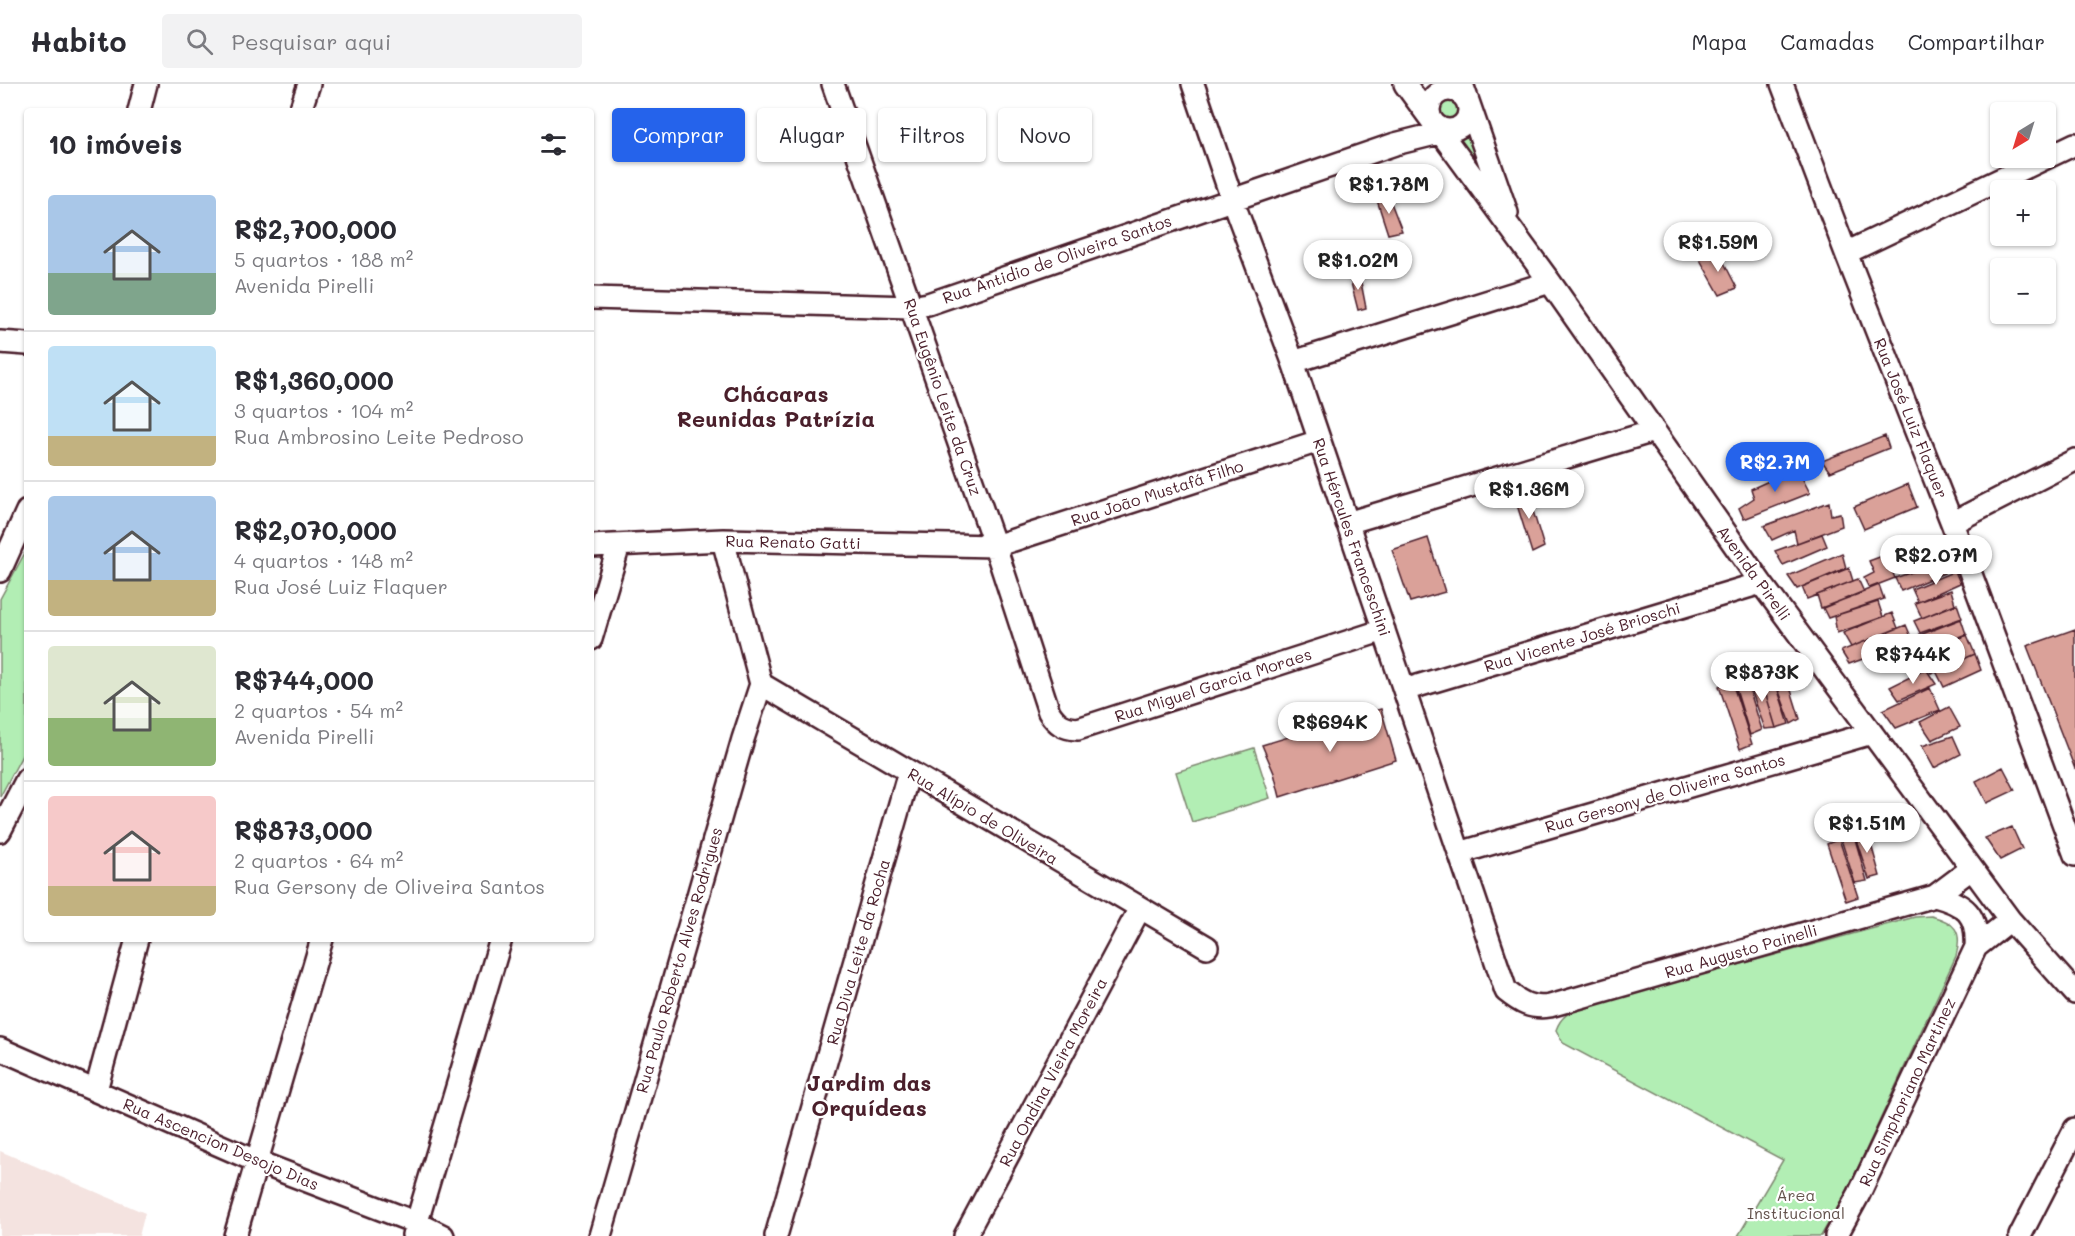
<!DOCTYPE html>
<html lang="pt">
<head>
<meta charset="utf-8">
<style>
	:root { --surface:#fff; --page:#f2f2f3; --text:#2b2b33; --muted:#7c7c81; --line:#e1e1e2; --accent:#2563eb }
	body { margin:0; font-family:Mali,sans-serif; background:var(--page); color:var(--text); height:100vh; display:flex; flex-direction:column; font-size:22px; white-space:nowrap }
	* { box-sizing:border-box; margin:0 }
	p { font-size:20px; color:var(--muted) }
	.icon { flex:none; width:33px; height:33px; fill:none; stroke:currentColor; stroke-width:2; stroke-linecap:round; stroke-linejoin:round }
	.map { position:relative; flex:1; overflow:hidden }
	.drawer { position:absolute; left:24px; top:24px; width:570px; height:834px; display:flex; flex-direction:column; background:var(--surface); border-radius:6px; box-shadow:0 2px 4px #0004 }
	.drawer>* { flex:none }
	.banner { position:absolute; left:612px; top:24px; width:570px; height:54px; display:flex; gap:12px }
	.needle { width:39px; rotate:218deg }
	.controls { position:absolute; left:1990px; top:18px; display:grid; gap:12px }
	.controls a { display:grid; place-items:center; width:66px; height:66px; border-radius:6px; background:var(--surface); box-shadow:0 2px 4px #0004; font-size:30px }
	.price { position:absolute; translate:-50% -51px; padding:0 14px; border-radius:21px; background:#fff; color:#222; font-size:20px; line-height:39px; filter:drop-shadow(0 2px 3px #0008) }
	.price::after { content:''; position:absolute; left:50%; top:36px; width:18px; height:14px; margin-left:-9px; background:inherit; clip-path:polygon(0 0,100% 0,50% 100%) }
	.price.on { background:var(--accent); color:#fff }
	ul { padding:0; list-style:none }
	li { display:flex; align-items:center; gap:18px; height:150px; padding:0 24px }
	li+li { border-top:2px solid var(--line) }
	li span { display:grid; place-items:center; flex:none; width:168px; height:120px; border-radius:6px; color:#555 }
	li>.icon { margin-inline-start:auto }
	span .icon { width:72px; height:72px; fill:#fffc; stroke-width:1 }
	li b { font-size:26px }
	h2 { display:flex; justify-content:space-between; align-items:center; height:72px; padding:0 24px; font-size:26px }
	.chip { padding:0 21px; border-radius:6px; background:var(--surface); box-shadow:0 2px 4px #0004; font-size:21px; line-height:54px }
	.chip.on { background:var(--accent); color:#fff }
	header { display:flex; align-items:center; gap:36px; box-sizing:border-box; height:84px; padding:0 30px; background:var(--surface); border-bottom:2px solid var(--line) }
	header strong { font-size:28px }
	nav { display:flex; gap:33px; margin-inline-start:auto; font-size:21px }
	.search { width:420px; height:54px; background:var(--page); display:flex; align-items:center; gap:15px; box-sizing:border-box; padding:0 21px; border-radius:6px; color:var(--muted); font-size:22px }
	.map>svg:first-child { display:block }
	.built { fill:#f4e3e0 }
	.green { fill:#b2eeb4; stroke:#7e8670; stroke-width:1.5 }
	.building { fill:#daa199; stroke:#4a1f2b; stroke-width:1.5 }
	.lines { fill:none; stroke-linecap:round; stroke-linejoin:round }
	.street-casing { stroke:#4a1f2b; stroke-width:26 }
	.street { stroke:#fff; stroke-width:21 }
	.labels { text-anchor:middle; stroke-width:4.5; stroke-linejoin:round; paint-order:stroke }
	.street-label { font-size:16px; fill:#4a1f2b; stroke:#fff }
	.park-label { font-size:16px; fill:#64534d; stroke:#fff }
	.district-label { font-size:22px; font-weight:bold; fill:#4a1f2b; stroke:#fff }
</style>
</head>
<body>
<header>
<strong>Habito</strong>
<div class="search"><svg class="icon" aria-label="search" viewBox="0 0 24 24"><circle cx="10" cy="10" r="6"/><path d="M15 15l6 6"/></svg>Pesquisar aqui</div>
<nav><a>Mapa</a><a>Camadas</a><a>Compartilhar</a></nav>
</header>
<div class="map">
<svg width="2075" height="1152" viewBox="0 0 2075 1152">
	<rect width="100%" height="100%" fill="#fff"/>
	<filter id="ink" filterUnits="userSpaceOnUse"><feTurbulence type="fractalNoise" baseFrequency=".0167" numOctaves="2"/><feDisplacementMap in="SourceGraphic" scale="12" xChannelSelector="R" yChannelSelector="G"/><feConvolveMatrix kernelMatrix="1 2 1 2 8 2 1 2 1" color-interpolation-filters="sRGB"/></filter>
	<g filter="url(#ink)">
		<path class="built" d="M0,1067l145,62 -6,23h-139z"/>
		<path class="green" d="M1451,12l7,3 6,13c-3,9 -7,12 -15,13l-14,-15c3,-9 7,-12 16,-14z
			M1468,45l25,71 -42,-64 6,1z
			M27,465v197l-27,51v-198z
			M1254,664l16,50 -78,24 -16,-50z
			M1931,832c24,6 32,15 25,40l-110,237 -25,43h-83l45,-76 -220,-117 -7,-13c5,-14 13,-18 27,-23l332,-90z"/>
		<path class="building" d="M1388,111l14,36 -14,3 -12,-37z
			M1718,167l19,37 -17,7 -21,-37z
			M1359,188l7,36 -8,2 -9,-35z
			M1885,352l4,12 -59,24 -8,-11z
			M1797,384l13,25 -66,26 -5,-11 15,-10 -3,-9z
			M1908,400l9,23 -53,22 -10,-22z
			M1526,404l18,59 -12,6 -19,-61z
			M1829,418l2,13 9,-2 2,13 -45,17 -3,-13 -22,10 -8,-14z
			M1822,450l5,12 -44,19 -8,-14z
			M1428,454l17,54 -35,10 -18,-52z
			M1842,469l4,15 -49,21 -9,-13z
			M1885,471l10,23 -26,10 -5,-10 10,-5 -5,-12z
			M1940,478l4,11 -43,18 -6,-13z
			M1849,484l4,13 -46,18 -5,-12z
			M1955,487l5,12 -42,19 -6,-13z
			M1858,495l6,13 -43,16 -4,-13z
			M1879,501l5,14 -56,19 -5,-10z
			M1951,506l4,14 -33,14 -7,-15z
			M1878,518l5,15 -46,16 -3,-17z
			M1957,520l5,14 -42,15 -6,-12z
			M1892,529l6,15 -47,19 -8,-14z
			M1961,535l5,15 -45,18 -6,-15z
			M1906,541l6,14 -49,20 -14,5 -8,-13z
			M2075,545v140l-48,-123z
			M1967,551l8,19 -44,19 -13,-18z
			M1975,570l6,16 -37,17 -8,-16z
			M1926,585l10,15 -37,16 -9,-13z
			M1785,587l15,48 -9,5 -18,-49z
			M1773,591l16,49 -13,4 -15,-50z
			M1761,594l15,50 -11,1 -17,-48z
			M1732,598l20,62 -12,5 -21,-63z
			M1747,598l15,48 -12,5 -15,-49z
			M1930,604l10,22 -44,18 -13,-18z
			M1949,623l11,20 -28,13 -12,-18z
			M1381,625l15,51 -116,37 -6,-24 -12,-28z
			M1953,652l8,18 -27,14 -12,-22z
			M2003,683l12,23 -28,13 -11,-22z
			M2012,743l10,22 -22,11 -15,-22z
			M1867,746l13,46 -11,3 -15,-46z
			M1853,748l14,49 -12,2 -15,-47z
			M1839,755l19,58 -12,4 -19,-57z"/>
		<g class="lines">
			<defs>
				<path id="street" d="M833,0l162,462 54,166c8,12 14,16 29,17l306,-99
					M1193,0l39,115 61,163 213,629c15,12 25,18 44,15l385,-110 36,-27
					M1405,0l145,198 211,301 249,337 65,73
					M1462,0l45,129
					M1782,0l64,169 106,270 123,332
					M1429 26a20 20 0 1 1 40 0a20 20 0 1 1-40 0Z
					M139,27l7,-27
					M300,27l9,-27
					M1846,169l229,-109
					M591,214l320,9 17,-3 467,-160 56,-14
					M0,258l27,2
					M1293,278l257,-80
					M1347,439l307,-92
					M1952,439l123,-63
					M723,456l38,144
					M591,462l132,-6 272,6 324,-105
					M0,487l27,-60
					M591,555l28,-94
					M761,600l446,263
					M1404,606l357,-107
					M0,747l27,-52
					M1459,769l413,-120
					M1976,863l34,-27
					M0,965l258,113 159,61 26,13
					M96,1006l41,-151
					M413,1151l88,-296
					M235,1152l87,-297
					M600,1152l143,-497 18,-55
					M776,1152l133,-464
					M965,1152l175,-328
					M1836,1152l23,-42 117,-247c2,-33 -11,-43 -41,-51
					M2020,1152l55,-107"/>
			</defs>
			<use href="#street" class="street-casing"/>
			<use href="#street" class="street"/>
		</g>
	</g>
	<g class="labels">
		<g class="street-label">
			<text transform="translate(1057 175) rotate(-19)" y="6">Rua Antidio de Oliveira Santos</text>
			<text transform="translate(943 313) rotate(71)" y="6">Rua Eugênio Leite da Cruz</text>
			<text transform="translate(1911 334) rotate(68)" y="6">Rua José Luiz Flaquer</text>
			<text transform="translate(1157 409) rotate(-18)" y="6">Rua João Mustafá Filho</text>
			<text transform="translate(1352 453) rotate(71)" y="6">Rua Hércules Franceschini</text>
			<text transform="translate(793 458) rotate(1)" y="6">Rua Renato Gatti</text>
			<text transform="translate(1754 489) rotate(54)" y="6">Avenida Pirelli</text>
			<text transform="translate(1582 553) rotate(-17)" y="6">Rua Vicente José Brioschi</text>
			<text transform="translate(1213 601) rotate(-18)" y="6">Rua Miguel Garcia Moraes</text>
			<text transform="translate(1665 709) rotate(-16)" y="6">Rua Gersony de Oliveira Santos</text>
			<text transform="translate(983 732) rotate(31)" y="6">Rua Alípio de Oliveira</text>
			<text transform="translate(1741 867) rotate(-16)" y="6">Rua Augusto Painelli</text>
			<text transform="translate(858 868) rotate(-74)" y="6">Rua Diva Leite da Rocha</text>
			<text transform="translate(679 876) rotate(-74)" y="6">Rua Paulo Roberto Alves Rodrigues</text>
			<text transform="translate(1053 988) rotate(-62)" y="6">Rua Ondina Vieira Moreira</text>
			<text transform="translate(1907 1008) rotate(-65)" y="6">Rua Simphoriano Martinez</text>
			<text transform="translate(221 1060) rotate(23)" y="6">Rua Ascencion Desojo Dias</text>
		</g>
		<g class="park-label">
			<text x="1796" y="1117">Área<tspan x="1796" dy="18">Institucional</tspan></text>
		</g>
		<g class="district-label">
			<text x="776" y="318">Chácaras<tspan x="776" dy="25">Reunidas Patrízia</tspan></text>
			<text x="869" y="1007">Jardim das<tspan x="869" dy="25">Orquídeas</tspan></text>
		</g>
	</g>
</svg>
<div class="controls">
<a><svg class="needle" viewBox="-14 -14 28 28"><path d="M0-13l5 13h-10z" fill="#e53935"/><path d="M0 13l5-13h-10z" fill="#7c7c81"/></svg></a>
<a>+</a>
<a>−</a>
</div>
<b class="price" style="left:1389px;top:131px">R$1.78M</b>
<b class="price" style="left:1718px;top:189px">R$1.59M</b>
<b class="price" style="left:1358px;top:207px">R$1.02M</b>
<b class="price on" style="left:1775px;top:409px">R$2.7M</b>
<b class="price" style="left:1529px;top:436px">R$1.36M</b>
<b class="price" style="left:1936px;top:502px">R$2.07M</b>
<b class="price" style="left:1913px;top:601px">R$744K</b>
<b class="price" style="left:1762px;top:619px">R$873K</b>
<b class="price" style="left:1330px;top:669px">R$694K</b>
<b class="price" style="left:1867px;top:770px">R$1.51M</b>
<div class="banner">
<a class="chip on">Comprar</a>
<a class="chip">Alugar</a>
<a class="chip">Filtros</a>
<a class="chip">Novo</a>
</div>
<section class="drawer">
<h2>10 imóveis<svg class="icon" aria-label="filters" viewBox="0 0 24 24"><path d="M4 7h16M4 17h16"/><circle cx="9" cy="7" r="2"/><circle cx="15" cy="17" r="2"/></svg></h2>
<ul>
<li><span style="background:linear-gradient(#a9c7e8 65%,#7fa58c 0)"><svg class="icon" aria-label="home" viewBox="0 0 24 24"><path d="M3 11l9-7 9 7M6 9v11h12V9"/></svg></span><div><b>R$2,700,000</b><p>5 quartos · 188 m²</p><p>Avenida Pirelli</p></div></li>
<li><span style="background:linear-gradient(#bfe0f5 75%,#c2b280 0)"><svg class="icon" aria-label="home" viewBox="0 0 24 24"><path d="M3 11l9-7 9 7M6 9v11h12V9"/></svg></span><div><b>R$1,360,000</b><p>3 quartos · 104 m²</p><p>Rua Ambrosino Leite Pedroso</p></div></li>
<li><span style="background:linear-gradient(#a9c7e8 70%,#c2b280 0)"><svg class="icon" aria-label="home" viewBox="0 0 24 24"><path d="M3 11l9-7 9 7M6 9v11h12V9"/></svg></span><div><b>R$2,070,000</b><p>4 quartos · 148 m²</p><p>Rua José Luiz Flaquer</p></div></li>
<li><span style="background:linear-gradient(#dfe7d0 60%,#8fb573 0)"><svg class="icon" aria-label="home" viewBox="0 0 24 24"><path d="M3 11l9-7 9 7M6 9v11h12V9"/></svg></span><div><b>R$744,000</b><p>2 quartos · 54 m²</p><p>Avenida Pirelli</p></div></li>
<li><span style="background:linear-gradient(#f6c9c9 75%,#c2b280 0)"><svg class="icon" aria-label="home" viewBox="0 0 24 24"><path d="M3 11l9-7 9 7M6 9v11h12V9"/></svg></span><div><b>R$873,000</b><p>2 quartos · 64 m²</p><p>Rua Gersony de Oliveira Santos</p></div></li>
</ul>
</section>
</div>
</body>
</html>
